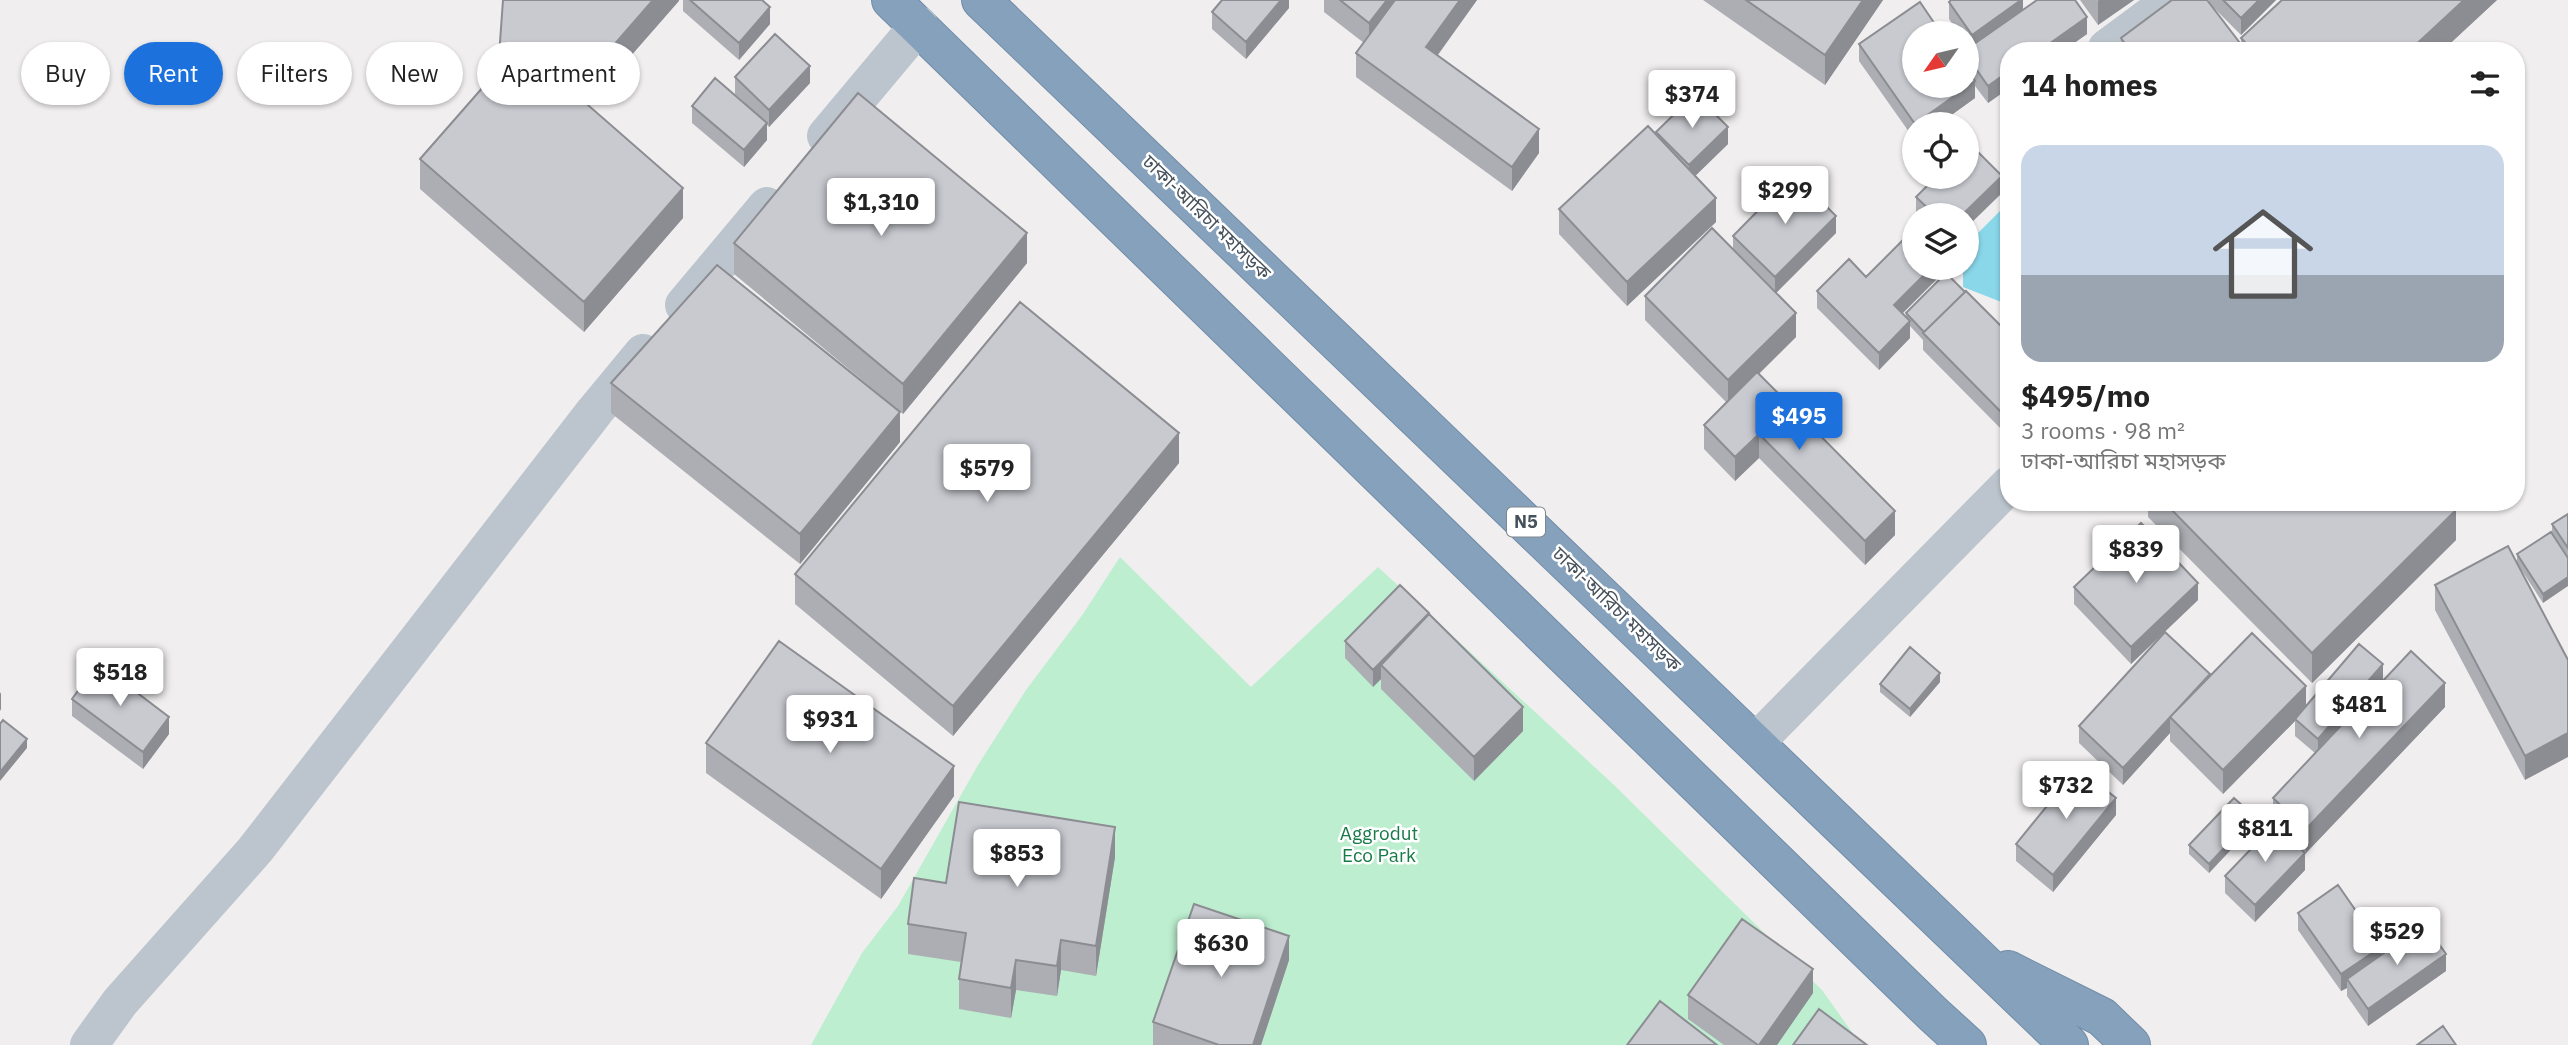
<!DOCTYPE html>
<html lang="en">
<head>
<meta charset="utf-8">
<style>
	:root { --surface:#fff; --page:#f2f2f2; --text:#222; --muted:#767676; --line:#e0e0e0; --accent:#1c71dc }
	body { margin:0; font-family:"IBM Plex Sans","Noto Sans Bengali",sans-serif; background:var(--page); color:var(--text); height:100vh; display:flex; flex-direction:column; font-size:26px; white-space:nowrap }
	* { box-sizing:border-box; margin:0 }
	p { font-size:23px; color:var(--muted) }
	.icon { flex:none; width:38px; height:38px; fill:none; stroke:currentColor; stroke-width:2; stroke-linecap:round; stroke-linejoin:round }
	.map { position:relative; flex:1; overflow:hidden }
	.panel { position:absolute; left:2000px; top:42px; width:525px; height:469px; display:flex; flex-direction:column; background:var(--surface); border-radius:28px; box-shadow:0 2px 5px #0004 }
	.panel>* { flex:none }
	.hud { position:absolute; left:21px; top:42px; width:665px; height:63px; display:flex; gap:14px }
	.needle { width:46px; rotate:236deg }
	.buttons { position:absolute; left:1902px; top:21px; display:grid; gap:14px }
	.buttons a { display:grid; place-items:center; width:77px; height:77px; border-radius:50%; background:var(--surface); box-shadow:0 2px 5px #0004; font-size:35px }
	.price { position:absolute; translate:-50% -60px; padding:0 16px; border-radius:7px; background:#fff; color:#222; font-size:23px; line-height:46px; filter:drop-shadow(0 2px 4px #0008) }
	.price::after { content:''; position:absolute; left:50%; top:42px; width:21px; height:16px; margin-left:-10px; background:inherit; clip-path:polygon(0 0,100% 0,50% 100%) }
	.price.active { background:var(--accent); color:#fff }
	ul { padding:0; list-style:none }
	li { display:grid; align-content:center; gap:14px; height:371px; padding:0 21px }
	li+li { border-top:2px solid var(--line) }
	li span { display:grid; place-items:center; height:217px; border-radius:21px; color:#555 }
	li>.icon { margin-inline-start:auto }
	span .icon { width:126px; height:126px; fill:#fffc; stroke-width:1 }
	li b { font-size:30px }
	h2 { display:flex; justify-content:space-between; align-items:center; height:84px; padding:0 21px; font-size:30px }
	.pill { padding:0 24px; border-radius:32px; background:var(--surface); box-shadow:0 2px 5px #0004; font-size:24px; line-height:63px }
	.pill.active { background:var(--accent); color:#fff }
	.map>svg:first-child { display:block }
	.green { fill:#bceecf }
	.water { fill:#8ad7ea }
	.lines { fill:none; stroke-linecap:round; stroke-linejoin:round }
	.highway-casing { stroke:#718ca8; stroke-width:40 }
	.minor { stroke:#bcc5cd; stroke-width:38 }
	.highway { stroke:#86a1bc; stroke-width:38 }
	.wall { fill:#acaeb3 }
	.shaded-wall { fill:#8c8d92 }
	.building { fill:#c8cad0; stroke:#8c8d92; stroke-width:2 }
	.labels { text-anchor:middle; stroke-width:5; stroke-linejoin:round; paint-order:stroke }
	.shield { fill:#fff; stroke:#7e858c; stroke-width:2 }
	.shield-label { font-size:18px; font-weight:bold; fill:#46515b }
	.street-label { font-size:19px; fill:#46515b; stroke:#fff }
	.park-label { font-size:19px; fill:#187b49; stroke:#fff }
</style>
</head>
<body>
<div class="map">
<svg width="2568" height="1045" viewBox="0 0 2568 1045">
	<rect width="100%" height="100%" fill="#f0eeee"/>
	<path class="green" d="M1120,557l131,130 127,-120 236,218 208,205 39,55h-1050l51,-92 36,-47 80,-141 48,-75 57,-76z"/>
	<path class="water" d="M2009,202v103l-46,-18v-19h4v-20l5,-9z"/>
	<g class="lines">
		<defs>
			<path id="highway" d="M891,0l1042,1014 34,31
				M981,0l1088,1045
				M2008,970l94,47 29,28"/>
		</defs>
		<use href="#highway" class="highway-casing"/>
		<path class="minor" d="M2107,51v-3l65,-48
			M826,136l93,-111
			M684,305l83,-99
			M1756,742l253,-257
			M89,1045l31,-43 135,-152 340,-439 48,-58"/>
		<use href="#highway" class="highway"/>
	</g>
	<path class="wall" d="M679,0l-91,105 95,113 -99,114 -164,-143v-30z
		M683,0h79l8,24 -31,36 -56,-49z
		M1289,0v8l-43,51 -34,-30v-17z
		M1324,0h153l-39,55 101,98 -27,38 -156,-114v-24l8,-10 -40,-31z
		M1703,0h180l-58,85z
		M2023,0v10l64,24 -99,69 -13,-17v12l-36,26h-25v15l-55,-78v-17l108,42v-37l2,-1 -2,-3v-12h-8l-10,-14v-17z
		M2080,0h54l-36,25z
		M2209,0h67l-35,35 -30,-30 30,40v-7l256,-38 -55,51h-321v-13l88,-36z
		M735,77l75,6 -41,44 -2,-2v15l-23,27 -52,-44v-17l53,-3 -10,-9z
		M1656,132l72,12 -33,32 21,46 -89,84 -68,-72v-25l97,-74z
		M2002,193l-35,22h-49l-2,-1v-17z
		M1836,233l-60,60 20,44 -37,37 136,161 -30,30 -106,-107 -24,23 -31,-32v-24l22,-23 -81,-82v-24l88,-46v-14z
		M734,243l293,20 -124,151 -169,-140z
		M1817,291l85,22 4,4v-4l103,21 -1,102 -85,-86v-10l-13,-14v12l-31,32 -62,-62z
		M611,383l289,59 -100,122 -189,-151z
		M1179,463l-226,273 -158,-132v-30z
		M2148,502h301l7,38 -144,143 -164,-166z
		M2568,514v43l-16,-24v-9z
		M2551,532l-8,71 -26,-40v-9z
		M2435,585l133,75 -43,120 -90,-170z
		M2074,587l124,13 -67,64 -57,-60z
		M1429,615l94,116 -49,50 -93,-92v-10l-8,8 -28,-29v-17z
		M2210,677l96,30 77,-26 62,26 -139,146 -33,-31v-24l42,-45 -20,-17v-15l-72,73 -53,-53v-8l-47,52 -44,-42v-17z
		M1940,682l-30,35 -30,-25v-8z
		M72,699l97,35 -26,35 -71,-53z
		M706,743l248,53 -73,103 -175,-126z
		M2116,815l-63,77 -37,-31v-17z
		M2254,825l-45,48 -20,-19v-9z
		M1115,857l-19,119 -35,-6 -4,26 -41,-6 -5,28 -52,-9v-30l2,-17 -53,-8v-30l38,-41z
		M2305,870l-50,52 -30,-29v-17z
		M2298,913l83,42 65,16 -78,55 -21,-30v-8l-6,3 -43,-61z
		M1289,960l-28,85h-108v-23z
		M1813,993l-36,52h-53l-36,-26v-24z"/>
	<path class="shaded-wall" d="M653,0h26v1l-106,121v-30z
		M1281,0h8v8l-43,51v-17z
		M1387,0h19l-37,47v-24z
		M1460,0h17l-51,71v-24z
		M1863,0h20l-58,85v-30z
		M2021,0h2v16l-51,36v-17z
		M2099,0h35l-36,25v-24z
		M2259,0h17l-35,35v-17z
		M2464,0h33l-55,51h-33z
		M770,7v17l-31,36v-17z
		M2087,17v17l-24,17h-24z
		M810,66v17l-41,44v-17z
		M2009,71v17l-21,15v-17z
		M1975,81v17l-36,26h-24z
		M767,123v17l-23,27v-17z
		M1728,127v17l-39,38v-17z
		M1539,129v24l-27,38v-24z
		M2002,176v17l-35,34v-12h-5z
		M683,188v30l-99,114v-30z
		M1716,198v24l-89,84v-24z
		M1836,216v17l-61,61v-17z
		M1027,233v30l-124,151v-30z
		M1931,268h17l-54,54v-17z
		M1796,313v24l-68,67v-24z
		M1910,321v17l-31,32v-17z
		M900,412v30l-100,122v-30z
		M2009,418v17l-1,1v-17z
		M1179,433v30l-226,273v-30z
		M1759,434v24l-24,23v-24z
		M2456,510v30l-144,143v-30z
		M1895,511v24l-30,30v-24z
		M2568,577v9l-25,17v-9z
		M2198,583v17l-67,64v-17z
		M1429,613v17l-48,35v14l-8,8v-17z
		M2383,664v17l-65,75v-17z
		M1940,673v9l-30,35v-8z
		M2210,674v17l-40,26v16l-47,52v-17z
		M2445,683v24l-139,146v-24z
		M2306,686v24l-11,9v2l-72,73v-24z
		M1,692v17l-1,2v-17z
		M1523,707v24l-49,50v-24z
		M169,717v17l-26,35v-17z
		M2568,733v24l-43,23v-24z
		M27,739v9l-27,33v-9z
		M954,766v30l-73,103v-30z
		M2116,798v17l-63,77v-17z
		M2254,816v9l-45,48v-9z
		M1115,827v30l-19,119v-30z
		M2305,853v17l-50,52v-17z
		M1289,936v24l-28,85h-8z
		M1061,940v30l-4,26v-30z
		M2381,947v17l-34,15v9l-6,3v-17z
		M2446,954v17l-78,55v-17z
		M1016,960v30l-5,28v-30z
		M1813,969v24l-36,52h-18z"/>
	<path class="building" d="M503,0h150l-80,92 110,96 -99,114 -164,-143 78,-89z
		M690,0h72l8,7 -31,36z
		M1222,0h59l-35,42 -34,-30z
		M1340,0h47l-18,23z
		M1395,0h65l-34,47 113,82 -27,38 -156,-114z
		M1746,0h117l-38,55z
		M1951,0h70l-49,35 -23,-33z
		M2037,0h38l12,17 -48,34h-30v20l-21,15 -21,-30v-7z
		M2172,0h35l39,51h-116l-9,-13z
		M2223,0h36l-18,18z
		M2282,0h182l-55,51h-156l-12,-13z
		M1920,2l21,31h-27v53h53v-17l8,12 -60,43 -56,-80z
		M775,34l35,32 -41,44 -34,-33z
		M715,78l52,45 -23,27 -52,-44z
		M858,93l169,140 -124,151 -169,-141z
		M1695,94l33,33 -39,38 -33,-33z
		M1648,126l68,72 -89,84 -68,-73z
		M1970,144l32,32 -40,39h-27l-19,-18 20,-20h31v-31z
		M1794,174l42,42 -61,61 -42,-41z
		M1712,228l84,85 -68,67 -83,-84z
		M1914,229v39h17l-37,37 16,16 -31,32 -62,-62 32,-32 17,18z
		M717,265l183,147 -100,122 -189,-151z
		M1946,273l19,19 -41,40 -18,-19z
		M1966,291l43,43v84l-1,1 -85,-86z
		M1020,302l159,131 -226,273 -158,-132z
		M1757,372l138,139 -30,30 -106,-107 -24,23 -31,-32z
		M2164,502h285l7,8 -144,143z
		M2568,514v34l-16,-24z
		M2141,523l57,60 -67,64 -57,-60z
		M2551,532l17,26v19l-25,17 -26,-40z
		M2508,546l60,114v73l-43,23 -90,-171z
		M1400,585l29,28 -56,57 -28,-29z
		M1429,614l94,93 -49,50 -93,-92z
		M2165,632l45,42 -87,94 -44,-42z
		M2252,633l54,53 -83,84 -53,-53z
		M779,641l175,125 -73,103 -175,-126z
		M2359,644l24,20 -65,75 -23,-20z
		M1910,647l30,26 -30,36 -30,-25z
		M2411,651l34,32 -139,146 -33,-31z
		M98,663l71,54 -26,35 -71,-53z
		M3,720l24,19 -27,33v-48z
		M2078,768l38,30 -63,77 -37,-31z
		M2234,798l20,18 -45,48 -20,-19z
		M959,802l156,25 -19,119 -35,-6 -4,26 -41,-6 -5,28 -52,-9 7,-46 -58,-9 6,-46 32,5z
		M2275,824l30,29 -50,52 -30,-29z
		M2338,885l43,62 -40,27 -43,-61z
		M1194,904l95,32 -36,109h-34l-66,-23z
		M1742,919l71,50 -54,76h-1l-70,-50z
		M2425,924l21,30 -78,55 -21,-30z
		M1660,1001l57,44h-90z
		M1819,1009l48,36h-74z
		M2443,1026l13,19h-39z"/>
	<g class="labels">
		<rect class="shield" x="1507" y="507.5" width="38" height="29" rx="5"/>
		<g class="shield-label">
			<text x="1526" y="528">N5</text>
		</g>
		<g class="street-label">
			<text transform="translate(1207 217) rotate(44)" y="7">ঢাকা-আরিচা মহাসড়ক</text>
			<text transform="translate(1617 609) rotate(44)" y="7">ঢাকা-আরিচা মহাসড়ক</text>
		</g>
		<g class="park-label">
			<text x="1379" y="840">Aggrodut<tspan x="1379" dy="22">Eco Park</tspan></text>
		</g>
	</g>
</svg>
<div class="buttons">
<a><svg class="needle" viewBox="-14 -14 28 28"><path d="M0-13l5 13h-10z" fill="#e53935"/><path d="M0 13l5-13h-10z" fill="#767676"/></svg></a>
<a><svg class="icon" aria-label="locate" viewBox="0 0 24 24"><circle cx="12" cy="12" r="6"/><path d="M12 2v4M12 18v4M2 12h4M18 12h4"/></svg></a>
<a><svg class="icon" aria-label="layers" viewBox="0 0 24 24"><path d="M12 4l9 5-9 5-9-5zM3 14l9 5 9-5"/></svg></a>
</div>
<b class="price" style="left:1692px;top:130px">$374</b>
<b class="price" style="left:1785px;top:226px">$299</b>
<b class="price" style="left:881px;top:238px">$1,310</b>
<b class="price active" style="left:1799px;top:452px">$495</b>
<b class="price" style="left:987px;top:504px">$579</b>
<b class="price" style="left:2136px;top:585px">$839</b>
<b class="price" style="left:120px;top:708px">$518</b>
<b class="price" style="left:2359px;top:740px">$481</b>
<b class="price" style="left:830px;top:755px">$931</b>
<b class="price" style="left:2066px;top:821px">$732</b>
<b class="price" style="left:2265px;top:864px">$811</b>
<b class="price" style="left:1017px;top:889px">$853</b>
<b class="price" style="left:2397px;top:967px">$529</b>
<b class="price" style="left:1221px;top:979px">$630</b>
<div class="hud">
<a class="pill">Buy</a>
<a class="pill active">Rent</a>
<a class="pill">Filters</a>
<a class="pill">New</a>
<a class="pill">Apartment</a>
</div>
<section class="panel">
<h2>14 homes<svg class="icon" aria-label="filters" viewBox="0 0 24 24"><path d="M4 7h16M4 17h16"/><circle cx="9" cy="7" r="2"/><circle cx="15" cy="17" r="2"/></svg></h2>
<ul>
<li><span style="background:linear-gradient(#c9d6e8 60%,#9aa5b1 0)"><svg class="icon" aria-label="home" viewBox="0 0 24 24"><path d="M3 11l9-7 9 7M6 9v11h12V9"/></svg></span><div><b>$495/mo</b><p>3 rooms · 98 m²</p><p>ঢাকা-আরিচা মহাসড়ক</p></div></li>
</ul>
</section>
</div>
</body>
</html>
